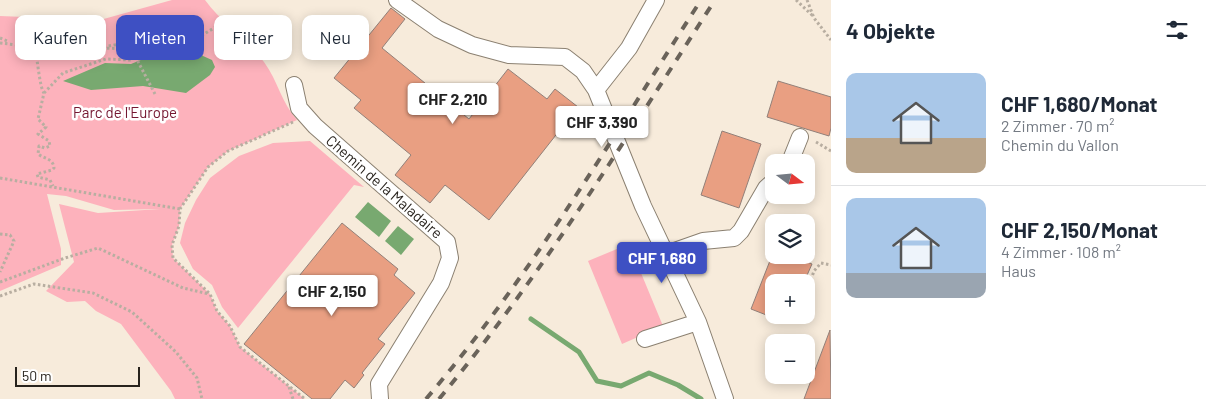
<!DOCTYPE html>
<html lang="de">
<head>
<meta charset="utf-8">
<style>
	:root { --surface:#fff; --page:#f6f6f7; --text:#1f2937; --muted:#747a83; --line:#e0e1e3; --accent:#3e50c3 }
	body { margin:0; font-family:Barlow,sans-serif; background:var(--page); color:var(--text); height:100vh; display:flex; flex-direction:column; font-size:19px; white-space:nowrap }
	* { box-sizing:border-box; margin:0 }
	p { font-size:16px; color:var(--muted) }
	.icon { flex:none; width:28px; height:28px; fill:none; stroke:currentColor; stroke-width:2; stroke-linecap:round; stroke-linejoin:round }
	.map { position:relative; flex:1; overflow:hidden }
	.panel { display:flex; flex-direction:column; background:var(--surface); width:375px }
	.panel>* { flex:none }
	.hud { position:absolute; left:15px; top:15px; width:475px; height:45px; display:flex; gap:10px }
	.needle { width:32px; rotate:106deg }
	.fabs { position:absolute; left:765px; top:154px; display:grid; gap:10px }
	.fabs a { display:grid; place-items:center; width:50px; height:50px; border-radius:10px; background:var(--surface); box-shadow:0 2px 12px #0003; font-size:25px }
	.scale { position:absolute; left:15px; bottom:12px; width:125px; box-sizing:border-box; padding-left:5px; border:2px solid #28231d; border-top:0; font-size:14px; line-height:18px; white-space:nowrap; color:#28231d; -webkit-text-stroke:4px #fff; paint-order:stroke }
	.price { position:absolute; translate:-50% -42px; padding:0 11px; border-radius:5px; background:#fff; color:#222; font-size:16px; line-height:32px; filter:drop-shadow(0 1px 2px #0008) }
	.price::after { content:''; position:absolute; left:50%; top:30px; width:15px; height:11px; margin-left:-8px; background:inherit; clip-path:polygon(0 0,100% 0,50% 100%) }
	.price.on { background:var(--accent); color:#fff }
	ul { padding:0; list-style:none }
	li { display:flex; align-items:center; gap:15px; height:125px; padding:0 15px }
	li+li { border-top:1px solid var(--line) }
	li span { display:grid; place-items:center; flex:none; width:140px; height:100px; border-radius:10px; color:#555 }
	li>.icon { margin-inline-start:auto }
	span .icon { width:60px; height:60px; fill:#fffc; stroke-width:1 }
	li b { font-size:21px }
	h2 { display:flex; justify-content:space-between; align-items:center; height:60px; padding:0 15px; font-size:21px }
	.chip { padding:0 18px; border-radius:10px; background:var(--surface); box-shadow:0 2px 12px #0003; font-size:18px; line-height:45px }
	.chip.on { background:var(--accent); color:#fff }
	main { display:flex; flex:1; min-height:0 }
	.map>svg:first-child { display:block }
	.green { fill:#fdb2bc }
	.water { fill:#78a970 }
	.lines { fill:none; stroke-linecap:round; stroke-linejoin:round }
	.stream { stroke:#78a970; stroke-width:5 }
	.building { fill:#e99f82; stroke:#928079 }
	.minor-casing { stroke:#8b8071; stroke-width:18 }
	.path { stroke:#b8aea1; stroke-width:3; stroke-dasharray:2.5 2.5; stroke-linecap:butt }
	.minor { stroke:#fff; stroke-width:16 }
	.rail { stroke:#6a635a; stroke-width:4; stroke-dasharray:9 9; stroke-linecap:butt }
	.labels { text-anchor:middle; stroke-width:5; stroke-linejoin:round; paint-order:stroke }
	.park-label { font-size:15px; fill:#751731; stroke:#fff }
	.street-label { font-size:15px; fill:#28231d; stroke:#fff }
</style>
</head>
<body>
<main>
<div class="map">
<svg width="831" height="399" viewBox="0 0 831 399">
	<rect width="100%" height="100%" fill="#f7ebdb"/>
	<path class="green" d="M172,0h33c17,23 42,40 59,62 14,19 17,40 33,58l-69,31 -20,16 -28,42 -1,17 -7,19 1,13 37,36 7,17 13,15 10,21 65,52h-130l-4,-8 -50,-67 -25,-13 -11,-10 -18,1 -21,-11 28,-29 -15,-58 39,9 62,-4 -46,1 -48,-14 -19,-2 14,55v16l-61,26v-275l100,4z
		M310,141l54,46 -10,-2 -116,143 -16,-21 -10,-22 -19,-16 -13,-26 5,-20 11,-23 14,-22 29,-22 34,-13z
		M629,244l34,82 -41,18 -34,-83z"/>
	<path class="water" d="M190,50l9,1 4,5 9,4 3,7 -5,8 -24,18 -43,-7 -52,4 -28,-9 42,-18 26,1 22,-9 27,-1z
		M368,202l23,19 -12,16 -24,-20z
		M398,226l16,13 -13,16 -16,-14z"/>
	<g class="lines">
		<path class="stream" d="M531,319l48,33 18,29 24,5 28,-13 29,12 23,14"/>
	</g>
	<path class="building" d="M391,8l14,11 -23,29 87,71 39,-50 39,30 8,-10 23,18 -89,113 -44,-35 -15,18 -35,-28 16,-20 -57,-47 7,-8 -27,-22z
		M778,81l53,16v31l-2,8 -62,-19z
		M722,131l39,13 -22,64 -38,-13z
		M342,223l56,46 -4,6 21,18 -37,46 7,5 -23,29 2,2 -10,13 -9,-8 -15,19h-18l-68,-55z
		M773,253l17,2 22,9 -8,18h-30v36l-23,-9z
		M830,330l1,69h-27z"/>
	<g class="lines">
		<defs>
			<path id="minor" d="M397,0l41,29 34,16 37,10 56,2 18,14 13,19 47,116 55,116 27,77
				M294,85l5,23 16,18 132,116 3,16 -9,25 -62,101 1,15
				M596,90l33,-42 27,-48
				M790,162l10,-25
				M666,254l37,-13 31,-3 7,-7 25,-43 8,-7
				M645,339l53,-17"/>
		</defs>
		<use href="#minor" class="minor-casing"/>
		<path class="path" d="M796,0l18,17
			M807,0l7,18 17,22
			M0,38l7,3
			M0,43l35,4 19,5h21l67,-12 34,3 18,-3 30,-18
			M35,47c2,10 5,42 9,46l-6,26 8,8 -8,7 11,7 1,5 -5,2 -6,-2 -1,8c6,5 15,4 16,14l-2,2 -15,4 1,3 12,3 3,6
			M102,48l30,1 10,-9
			M133,52l22,42
			M44,93l19,-20 43,-14 25,1 1,-11
			M293,122l-65,29 -20,16 -28,42 -1,17 -7,19 1,13 37,36 7,17 13,15 10,21 65,52
			M816,142l15,9
			M0,178l180,31
			M0,234l10,1 4,6 -14,31
			M0,282l65,-24 33,-10 85,40 26,6
			M806,294l8,-23 7,-8 10,2
			M0,296l34,-12 59,9 39,19 44,40 21,26 5,21
			M289,387l4,12"/>
		<use href="#minor" class="minor"/>
		<path class="rail" d="M426,399c105,-123 188,-264 275,-399
			M439,399c104,-125 188,-263 276,-399"/>
	</g>
	<g class="labels">
		<g class="park-label">
			<text x="125" y="118">Parc de l'Europe</text>
		</g>
		<g class="street-label">
			<text transform="translate(384 187) rotate(41)" y="5">Chemin de la Maladaire</text>
		</g>
	</g>
</svg>
<div class="fabs">
<a><svg class="needle" viewBox="-14 -14 28 28"><path d="M0-13l5 13h-10z" fill="#e53935"/><path d="M0 13l5-13h-10z" fill="#747a83"/></svg></a>
<a><svg class="icon" aria-label="layers" viewBox="0 0 24 24"><path d="M12 4l9 5-9 5-9-5zM3 14l9 5 9-5"/></svg></a>
<a>+</a>
<a>−</a>
</div>
<div class="scale">50 m</div>
<b class="price" style="left:453px;top:125px">CHF 2,210</b>
<b class="price" style="left:602px;top:148px">CHF 3,390</b>
<b class="price on" style="left:662px;top:284px">CHF 1,680</b>
<b class="price" style="left:332px;top:317px">CHF 2,150</b>
<div class="hud">
<a class="chip">Kaufen</a>
<a class="chip on">Mieten</a>
<a class="chip">Filter</a>
<a class="chip">Neu</a>
</div>
</div>
<section class="panel">
<h2>4 Objekte<svg class="icon" aria-label="filters" viewBox="0 0 24 24"><path d="M4 7h16M4 17h16"/><circle cx="9" cy="7" r="2"/><circle cx="15" cy="17" r="2"/></svg></h2>
<ul>
<li><span style="background:linear-gradient(#a9c7e8 65%,#b9a48a 0)"><svg class="icon" aria-label="home" viewBox="0 0 24 24"><path d="M3 11l9-7 9 7M6 9v11h12V9"/></svg></span><div><b>CHF 1,680/Monat</b><p>2 Zimmer · 70 m²</p><p>Chemin du Vallon</p></div></li>
<li><span style="background:linear-gradient(#a9c7e8 75%,#9aa5b1 0)"><svg class="icon" aria-label="home" viewBox="0 0 24 24"><path d="M3 11l9-7 9 7M6 9v11h12V9"/></svg></span><div><b>CHF 2,150/Monat</b><p>4 Zimmer · 108 m²</p><p>Haus</p></div></li>
</ul>
</section>
</main>
</body>
</html>
